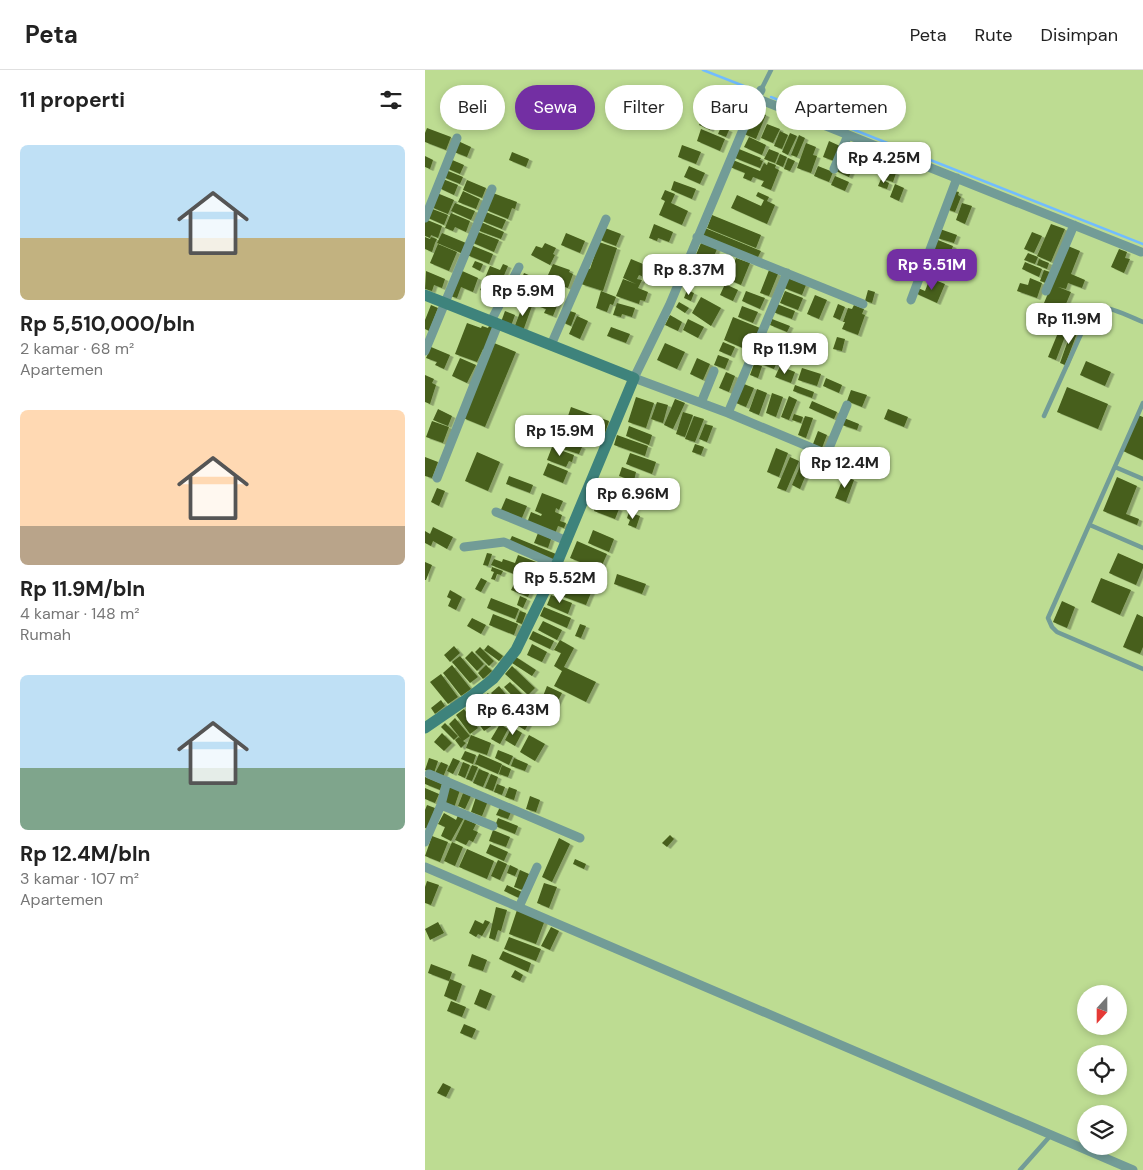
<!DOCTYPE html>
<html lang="id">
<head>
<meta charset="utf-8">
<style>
	:root { --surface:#fff; --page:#f2f2f2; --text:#222; --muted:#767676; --line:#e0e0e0; --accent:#732fa3 }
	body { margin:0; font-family:"DM Sans",sans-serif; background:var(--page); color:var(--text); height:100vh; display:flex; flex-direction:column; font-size:19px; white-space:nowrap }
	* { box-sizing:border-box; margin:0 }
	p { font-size:16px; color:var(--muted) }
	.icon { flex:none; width:28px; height:28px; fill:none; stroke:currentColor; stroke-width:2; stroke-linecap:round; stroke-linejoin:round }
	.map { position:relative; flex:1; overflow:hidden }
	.panel { display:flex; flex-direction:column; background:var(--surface); width:425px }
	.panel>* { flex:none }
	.guide { position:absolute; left:15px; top:15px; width:475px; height:45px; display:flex; gap:10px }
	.needle { width:32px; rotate:201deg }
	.tools { position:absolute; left:652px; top:915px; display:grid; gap:10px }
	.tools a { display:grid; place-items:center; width:50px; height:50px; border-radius:50%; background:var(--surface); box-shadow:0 2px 8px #0003; font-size:25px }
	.price { position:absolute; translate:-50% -42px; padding:0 11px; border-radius:10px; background:#fff; color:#222; font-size:16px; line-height:32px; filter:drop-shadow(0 1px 2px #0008) }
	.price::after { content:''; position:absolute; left:50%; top:30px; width:15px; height:11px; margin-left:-8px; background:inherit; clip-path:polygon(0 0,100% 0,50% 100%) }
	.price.selected { background:var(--accent); color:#fff }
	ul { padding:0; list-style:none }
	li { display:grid; align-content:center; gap:10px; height:265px; padding:0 20px }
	li span { display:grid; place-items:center; height:155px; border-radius:8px; color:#555 }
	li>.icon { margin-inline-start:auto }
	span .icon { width:90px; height:90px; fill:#fffc; stroke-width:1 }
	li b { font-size:21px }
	h2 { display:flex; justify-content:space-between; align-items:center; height:60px; padding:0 20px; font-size:21px }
	.pill { padding:0 18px; border-radius:22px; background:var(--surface); box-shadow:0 2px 8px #0003; font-size:18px; line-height:45px }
	.pill.selected { background:var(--accent); color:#fff }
	header { display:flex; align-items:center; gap:30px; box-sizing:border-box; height:70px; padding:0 25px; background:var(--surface); border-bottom:1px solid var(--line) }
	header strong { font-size:24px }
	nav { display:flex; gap:28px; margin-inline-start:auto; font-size:18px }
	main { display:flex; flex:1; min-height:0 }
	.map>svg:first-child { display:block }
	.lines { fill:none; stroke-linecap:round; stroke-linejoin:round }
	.stream { stroke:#71bcff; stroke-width:2.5 }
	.building { fill:#475f1c; filter:url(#shadow) }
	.service { stroke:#729c97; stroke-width:4.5 }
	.minor { stroke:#729c97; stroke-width:9 }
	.secondary { stroke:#3e837c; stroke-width:11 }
</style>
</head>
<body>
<header>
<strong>Peta</strong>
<nav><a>Peta</a><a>Rute</a><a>Disimpan</a></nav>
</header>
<main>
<section class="panel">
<h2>11 properti<svg class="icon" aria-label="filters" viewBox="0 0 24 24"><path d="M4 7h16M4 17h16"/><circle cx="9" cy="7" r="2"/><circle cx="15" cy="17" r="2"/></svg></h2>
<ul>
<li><span style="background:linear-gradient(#bfe0f5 60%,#c2b280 0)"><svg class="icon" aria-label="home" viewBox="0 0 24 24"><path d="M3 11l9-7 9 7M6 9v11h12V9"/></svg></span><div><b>Rp 5,510,000/bln</b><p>2 kamar · 68 m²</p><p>Apartemen</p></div></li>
<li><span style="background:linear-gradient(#ffd9b3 75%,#b9a48a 0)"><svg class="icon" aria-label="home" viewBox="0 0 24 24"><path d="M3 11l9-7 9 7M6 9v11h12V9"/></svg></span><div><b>Rp 11.9M/bln</b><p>4 kamar · 148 m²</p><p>Rumah</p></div></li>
<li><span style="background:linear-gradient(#bfe0f5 60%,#7fa58c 0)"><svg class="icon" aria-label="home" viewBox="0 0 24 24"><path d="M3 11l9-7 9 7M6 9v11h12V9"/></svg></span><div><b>Rp 12.4M/bln</b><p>3 kamar · 107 m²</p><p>Apartemen</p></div></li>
</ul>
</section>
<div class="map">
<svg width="718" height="1100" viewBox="0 0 718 1100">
	<defs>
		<filter id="shadow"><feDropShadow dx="3.5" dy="2" stdDeviation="0" flood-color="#0004"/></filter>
	</defs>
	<rect width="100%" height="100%" fill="#bddc92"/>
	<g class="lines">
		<path class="stream" d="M278,0l46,18
			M346,27l372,147"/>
	</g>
	<path class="building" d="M289,22l26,11 -10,25 -27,-11z
		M330,40l11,5 -10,24 -12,-5z
		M277,48l12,4 -4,8 -11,-5z
		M342,54l13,5 -7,14 -12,-5z
		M296,57l8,3 -3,7 -8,-3z
		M2,58l24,9 -5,13 -21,-8v-9z
		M276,59l24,10 -5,12 -23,-10z
		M355,61l8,4 -6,14 -8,-3z
		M365,63l7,3 -9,19 -6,-3z
		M374,65l6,3 -8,19 -6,-2z
		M324,67l17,8 -4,10 -18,-8z
		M33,71l13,6 -4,10 -13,-5z
		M404,71l11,5 -6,15 -11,-4z
		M381,73l10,4 -3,8 4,1 -6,17 -14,-5z
		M257,75l19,7 -5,12 -18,-7z
		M422,75l10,5 -6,13 -10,-4z
		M314,79l22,9 -1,2 3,1 -3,7 -25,-10z
		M344,79l10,4 -4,10 -11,-4z
		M87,82l17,7 -3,8 -17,-7z
		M355,84l7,3 -4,10 -7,-3z
		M0,86l8,4 -3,9 -5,-2z
		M363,88l7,3 -5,10 -6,-2z
		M25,89l14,6 -4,9 -14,-6z
		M308,90l27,11 4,-8 3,2 1,-3 8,3 -1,3 4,2 -8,20 -10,-4 3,-5 -11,-4 -2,4 -8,-3 2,-5 -15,-6z
		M414,92l14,5 -4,10 -13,-6z
		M460,95l10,3 -2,4 3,1 -3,9 -13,-4z
		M264,96l16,7 -5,11 -16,-7z
		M393,96l15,6 -4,10 -15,-6z
		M21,100l17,7 -3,7 -17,-7z
		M410,106l14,6 -4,9 -14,-6z
		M18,109l15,6 -4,10 -15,-7z
		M456,109l8,4 -2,6 -9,-3z
		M42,110l19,8 -4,10 -19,-8z
		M249,111l22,8 -4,10 -21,-9z
		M470,114l9,4 -5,13 -9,-4z
		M240,120l10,4 -4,9 17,8 -6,14 -23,-10 6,-14 -4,-2z
		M38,121l17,8 -4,10 -18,-7z
		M529,121l5,1 -1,3 3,2 -6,15 -9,-3z
		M333,122l11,5 -2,4 8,4 -8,19 -36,-16 6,-13 24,11 3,-6 -8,-4z
		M12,123l17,7 -6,14 -17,-7z
		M68,123l24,9 -2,7 -3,-1 -4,11 -22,-9z
		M30,133l20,8 -4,9 -20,-9z
		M537,133l10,3 -7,18 -9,-4z
		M5,138l18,7 -4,10 -18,-8z
		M61,142l20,8 -4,9 -20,-8z
		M26,143l19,8 -4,11 -11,-5 -2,4 -8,-3z
		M287,145l49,20 -5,13 -49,-20z
		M0,149l17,7 -4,12 -7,-3 1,-3 -2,6 -5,-2z
		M56,152l23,10 -3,7 -24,-9z
		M229,154l19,8 -4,10 -11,-4 -1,3 -8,-3z
		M626,154l14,5 -14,33 -14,-6z
		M180,158l16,6 -5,12 -16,-6z
		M280,158l56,23 -4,8 -55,-22z
		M515,159l17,6 -3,8 -17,-5z
		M51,161l23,9 -5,12 -23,-10z
		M607,162l10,4 -8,17 -10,-4z
		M17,163l24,10 -5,10 -24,-10z
		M141,163l19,8 -5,12 -19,-8z
		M0,167l5,2 1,-2 6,2 -2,4 -1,-1 1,1 -3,9 -7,-3z
		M513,170l15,6 -4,11 -16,-7z
		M174,172l18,6 -14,43 -22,-7 5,-17 4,2z
		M120,173l11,5 -3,6 2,1 -5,10 -19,-10 5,-9 6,2z
		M276,173l16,6 -9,22 -16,-7z
		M13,174l19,8 -8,19 -19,-8z
		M46,175l22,9 -4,10 -22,-9z
		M643,176l12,5 -9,23 14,6 -3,8 -14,-5 -2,6 -8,-2 13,5 -8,19 -19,-8z
		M694,179l8,3 -2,6 5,1 -6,14 -13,-6z
		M603,183l10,4 -3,7 -11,-4z
		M311,188l14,5 -9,22 -14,-6 1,-2 -8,-3 5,-12 8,3z
		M513,188l13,5 -4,10 -13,-5z
		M206,189l24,10 -4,11 -12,-5 -2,4 5,1 -4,8 10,4 -3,9 -5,-1 -1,4 -23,-8 7,-17 13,5 -13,-6z
		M614,189l10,4 -2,6 -10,-4z
		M50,191l8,3 -3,7 -8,-4z
		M600,192l17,7 -3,8 -17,-8z
		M78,194l5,2 -9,21 -4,-2 -4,9 -11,-4 10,-24 10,4z
		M128,194l17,6 -1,2 4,2 -5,14 -15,-6 1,-5 -6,-2z
		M35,200l18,8 -5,14 -12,-5 -4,11 -7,-2z
		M344,200l9,4 -9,22 -9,-3z
		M619,200l6,2 -4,11 -6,-2z
		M1,201l19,8 -3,9 -8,-3 -2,6 -7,-2z
		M99,203l14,6 -5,12 3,1 -3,9 -25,-9 4,-10 7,3z
		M363,208l18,7 -4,10 -18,-7z
		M505,208l15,6 -8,19 -22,-10 3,-5 7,3z
		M605,208l12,5 -5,15 -20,-7 3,-8 8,2z
		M300,214l13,6 -5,11 -13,-6z
		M262,220l7,3 -3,8 -7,-3z
		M443,220l7,2 -3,11 -7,-2z
		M176,221l15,6 -3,8 -3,-1 -3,8 -11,-4z
		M321,221l19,7 -5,11 -18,-8z
		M360,221l18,7 -5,12 -18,-7z
		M390,225l12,5 -8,19 -12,-5z
		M276,227l20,11 -10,18 -19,-13z
		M118,228l6,3 1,-3 9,3 -6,15 -9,-3 2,-4 -6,-2z
		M99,232l8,4 -9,25 -9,-3z
		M254,232l10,6 -4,5 -9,-6z
		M192,233l18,5 -3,9 -10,-3 -1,3 -8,-2z
		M352,234l18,7 -3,8 -19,-7z
		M413,234l7,3 -5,13 -7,-3z
		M6,235l7,3 -9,23 -4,-2v-9z
		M429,235l10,4 -2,5 3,1 -7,20 -16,-6 3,-7h-2l5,-14 4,1z
		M317,236l16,6 -5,11 -15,-6z
		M142,240l9,3 -5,13 -9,-4z
		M80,241l10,4 -4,11 -10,-4z
		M649,242v2l1,-2 8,3 -2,6 -5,-1 -9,4 -3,-8z
		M245,245l12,7 -4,9 -13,-6z
		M152,246l11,5 -8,18 -11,-5z
		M308,247l27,11 -4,11 -6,-2 -5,12 -21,-9z
		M263,249l16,8 -6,11 -15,-8z
		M347,249l18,7 -3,6 -17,-7z
		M42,253l14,5 1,-2 6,2 1,-2 5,1 -9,23 -2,-1 -6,13 -22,-8z
		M637,253l7,3 -13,34 -8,-3z
		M648,256l6,2 -14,37 -5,-2z
		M186,257l19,7 -4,9 -19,-7z
		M412,267l8,2 -3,12 -9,-2z
		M336,269l23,8 -3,7 -22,-8z
		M298,272l12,5 -4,9 -12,-5z
		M69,273l22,9 -31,75 -22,-9z
		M240,273l20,9 -8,17 -20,-9z
		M6,277l19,8 -6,14 -9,-4 2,-3 -11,-4z
		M334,277l21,8 -6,14 -20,-8z
		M293,285l11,4 -4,10 -11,-4z
		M35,288l16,7 -9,18 -15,-7z
		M272,288l13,6 -7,16 -13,-6z
		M661,291l25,11 -6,14 -25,-11z
		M329,294l8,2 -4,12 -8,-3z
		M355,296l15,6 -4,11 -16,-6z
		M377,298l19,6 -4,12 -19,-6z
		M301,302l9,4 -6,16 -10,-4z
		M0,305l9,4 -2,4 4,2 -6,19 -5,-2z
		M401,308l16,7 -3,8 -16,-7z
		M319,314l10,4 -8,19 -10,-4z
		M370,315l19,7 -2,6 -19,-7z
		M642,317l41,17 -10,25 -41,-17z
		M332,319l10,4 -8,22 -10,-4z
		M426,320l16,5 -5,12 -15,-6z
		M347,323l11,4 -7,20 -10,-4z
		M364,326l8,4 -8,20 -8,-3z
		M211,327l18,6 -8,25 -18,-6z
		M250,329l10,4 -12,26 -9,-4z
		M387,331l25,11 -3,7 -25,-11z
		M232,332l11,3 -5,18 -12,-4z
		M146,337l38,14 -4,12 -38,-14z
		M13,339l14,7 -4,10 -15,-6z
		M463,339l20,8 -4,10 -20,-8z
		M258,342l10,3 -8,22 -9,-3z
		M369,344l9,3 -2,6 -9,-3z
		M713,345l5,2v43l-20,-9z
		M269,346l10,3 -9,23 -10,-3z
		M380,346l8,2 -7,20 -8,-3z
		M419,348l15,6 -2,6 -15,-5z
		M7,351l17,6 -6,16 -17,-6z
		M280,354l8,2 -6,16 -8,-3z
		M204,356l23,9 -3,10 -23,-9z
		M393,361l9,4 -5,13 -9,-4z
		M135,365l19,7 -1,3 4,2 -3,7 -23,-7z
		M192,365l31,11 -3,10 -31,-11z
		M270,374l9,3 -3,8 -9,-3z
		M127,377l22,8 -2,7 -3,-1 -3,6 -19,-7z
		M351,378l12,5 -9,24 -12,-5z
		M52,382l23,10 -12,29 -23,-10z
		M205,383l26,9 -4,12 -26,-10z
		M0,387l13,5 -6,16 -7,-2z
		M365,387l9,4 -13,30 -9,-3z
		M379,387l8,3 -12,29 -8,-4z
		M123,393l20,8 -5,12 -20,-8z
		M197,397l14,5 -2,9 -15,-5z
		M84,406l24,9 -3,8 -24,-9z
		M419,406l10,4 -8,22 -11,-4z
		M692,407l20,9 -11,28 13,5 -2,6 -34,-14z
		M189,412l11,4 -3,8 -10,-3z
		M207,413l16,7 -5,12 -16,-8z
		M12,418l8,3 -6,15 -8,-4z
		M117,423l21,8 -4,9 -3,-2 -1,4 7,3 -2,6 6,2 -2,5 -6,-2 -3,8 -28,-11 4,-11 10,4 1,-2 -7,-3z
		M81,428l21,8 -6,14 -21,-8z
		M172,431l22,8 -4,10 -21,-8z
		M204,442l11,4 -4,12 -8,-3 2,-5 -3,-2z
		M8,457l20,10 -6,12 -14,-8 -2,5 -6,-3v-12l5,3z
		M168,460l21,9 -5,13 -21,-9z
		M113,463l13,6 -3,9 -14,-5z
		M87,466l44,18 -3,6 -44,-18z
		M152,471l30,13 -7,16 -30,-12z
		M62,483l5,1 -4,12 -5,-1z
		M693,483l25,11v4l-7,17 -27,-12z
		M93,485l26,10 -3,8 -5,-2 -4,10 -41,-16 3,-6 8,3 1,-3 12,4z
		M0,492l7,3 -6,15h-1z
		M67,497l11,4 -2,4 -4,-1 -2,6 -4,-1 3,-7 -3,-1z
		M192,504l29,10 -4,10 -28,-10z
		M138,506l30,12 -7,17 -30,-11z
		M56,508l6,3 -6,11 -6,-3z
		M92,508l16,7 -5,12 -17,-7z
		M676,508l30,12 -11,25 -29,-13z
		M25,520l12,7 -6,13 -8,-4 3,-7 -4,-2z
		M126,525l21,8 -4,11 -21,-9z
		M95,526l7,3 -4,9 -6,-3z
		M66,528l28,11 -4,10 -28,-11z
		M637,531l13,6 -8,21 -14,-6z
		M119,537l27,11 -4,10 -27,-12z
		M95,541l6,2 -4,11 -6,-2z
		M68,544l25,10 -4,11 -25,-10z
		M712,544l6,3v30l-3,7 -17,-7z
		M47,548l14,7 -5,9 -14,-8z
		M118,551l19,9 -5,10 -19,-10z
		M155,554l6,2 -5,12 -6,-2z
		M108,561l21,10 -4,8 -21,-10z
		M135,570l14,8 -10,19 32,15 -10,20 -32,-16 8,-15 -8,-5 7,-13 -7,-3z
		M107,574l15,8 -5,10 -15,-7z
		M63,575l15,11 -4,5 -15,-11z
		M29,576l6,7 -10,9 -6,-7z
		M55,577l14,14 -5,5 -14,-14z
		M47,581l12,13 -7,7 -12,-13z
		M35,586l18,21 -8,6 -18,-21z
		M91,587l20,13 -4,6 -20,-13z
		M27,595l19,24 -10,7 -18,-23z
		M61,595l6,6 -9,8 -5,-6z
		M87,596l23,22 -7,7 -23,-21z
		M16,604l17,23 -10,7 -18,-22z
		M85,612l15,15 -6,6 -15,-16z
		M74,616l15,18 -8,7 -15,-18z
		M122,616l15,7 -7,14 -14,-6z
		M63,623l17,23 -10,8 -17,-23z
		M16,630l4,6 -10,8 -4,-6z
		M52,633l16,22 -9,6 -16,-22z
		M97,636l16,10 -3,6 -17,-11z
		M39,639l14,19 -8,6 -14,-19z
		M90,642l15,9 -5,9 -15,-9z
		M30,648l15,18 -7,5 3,2 -5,5 -6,-8 4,-3 2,2 -12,-15z
		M20,653l13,13 -4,4 -13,-13z
		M75,654l8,5 -8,15 -9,-5z
		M87,657l10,6 -7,13 -10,-6z
		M17,663l10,10 -8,8 -10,-9z
		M46,665l20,8 -4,12 -21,-7z
		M104,665l16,9 -10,17 -15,-9z
		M73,680l15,6 -4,9 -14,-7z
		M40,681l11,4 -3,9 -12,-5z
		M54,684l23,10 -4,10 -23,-10z
		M4,688l9,3 -4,12 -9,-3z
		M28,688l7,3 -7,13 -6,-3z
		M89,688l14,6 -3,7 -14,-5z
		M16,692l7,3 -5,12 -8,-4z
		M38,692l7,3 -5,13 -7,-3z
		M47,695l6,2 -6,14 -6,-2z
		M77,695l9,4 -3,8 -9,-3z
		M54,699l10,4 -6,14 -10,-4z
		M66,704l7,3 -5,14 -8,-3z
		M0,707l17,7 -2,6 -15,-6z
		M72,714l8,3 -3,8 -8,-3z
		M24,717l11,3 -6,18 -11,-4z
		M84,717l8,3 -3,10 -9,-3z
		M0,718l14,6 -4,9 -10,-4z
		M38,723l8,3 -6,13 -7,-3z
		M105,726l10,4 -4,12 -10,-3z
		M51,727l12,4 -6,15 -11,-4z
		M2,735l8,3 -7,21 -3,-1v-18z
		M75,737l11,5 -3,7 -12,-4z
		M19,743l12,7 3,-7 6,3 -14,25 -10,-5 4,-9 -7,-3z
		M73,748l20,8 -3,8 -20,-8z
		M40,749l11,5 -3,6 5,2 -5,10 -4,-2 -3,5 -11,-5z
		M68,760l17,7 -4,10 -17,-6z
		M245,765l4,4 -7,8 -5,-4z
		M7,766l16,6 -8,20 -15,-6z
		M134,768l11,6 -18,38 -10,-5z
		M27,772l11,5 -8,19 -11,-5z
		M65,774l18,8 -4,9 -18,-8z
		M42,779l27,12 -7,18 -28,-12z
		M150,789l11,5 -2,5 -11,-5z
		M73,790l9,4 -7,16 -9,-4z
		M85,795l8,4 -3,7 -8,-3z
		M95,800l9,4 -6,16 -9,-3z
		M2,811l12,4 -8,20 -6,-2v-16z
		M119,813l13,4 -8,21 -12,-5z
		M82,815l15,7 -3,6 -15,-7z
		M71,837l11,3 -6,21 -3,-1 -3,10 -6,-2z
		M92,840l28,10 -9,24 -27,-10z
		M50,850l8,4 2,-4 5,2 -8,14 -4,-2 -2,3 -7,-4z
		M13,852l6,11 -14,7 -5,-11z
		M126,857l8,4 -9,19 -9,-4z
		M84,867l32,12 -5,12 -32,-12z
		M78,881l28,12 -3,9 -29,-13z
		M47,884l15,6 -4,11 -15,-5z
		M6,894l21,8 -3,9 -21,-8z
		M90,900l8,5 -3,6 -9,-4z
		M25,909l12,5 -6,17 -12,-5z
		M55,919l12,5 -6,15 -12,-5z
		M26,931l15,6 -4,10 -15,-6z
		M39,954l12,5 -4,9 -12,-5z
		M18,1013l8,4 -5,10 -9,-4z"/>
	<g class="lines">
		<path class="service" d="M336,20l10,-20
			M718,333l-95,215 4,9 5,5 86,37
			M619,346l46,-102c3,-3 5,-6 10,-7 9,-1 33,11 43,15
			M690,397l28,12
			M665,455l53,23
			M595,1100l31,-35"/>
		<path class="minor" d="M336,20l-6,11 -85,203 -36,74 94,35 120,50
			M331,28l385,154
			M409,99l14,-34
			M0,148l32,-80
			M272,167l166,67
			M621,221l28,-66
			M486,230l46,-122
			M66,251l28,-54
			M126,275l55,-126
			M0,281l67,-162
			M276,333l13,-32
			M303,343l59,-140
			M402,383l20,-48
			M12,408l61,-154
			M71,442l71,29
			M39,477l40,-5 52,23
			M4,704l151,64
			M22,711l-6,24 52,21
			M0,772l16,-37
			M0,797l708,303
			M94,837l18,-40"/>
		<path class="secondary" d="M0,225l209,83 -84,202 -34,70 -23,29 -23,18 -45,31"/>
	</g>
</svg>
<div class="tools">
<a><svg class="needle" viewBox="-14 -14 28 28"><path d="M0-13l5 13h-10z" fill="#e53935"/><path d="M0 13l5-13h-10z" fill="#767676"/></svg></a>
<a><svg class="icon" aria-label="locate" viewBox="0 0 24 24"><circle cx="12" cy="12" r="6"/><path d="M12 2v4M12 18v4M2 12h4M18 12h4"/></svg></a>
<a><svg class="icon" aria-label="layers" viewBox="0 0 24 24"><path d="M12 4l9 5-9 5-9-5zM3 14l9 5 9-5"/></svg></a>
</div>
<b class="price" style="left:459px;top:114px">Rp 4.25M</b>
<b class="price selected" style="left:507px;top:221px">Rp 5.51M</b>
<b class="price" style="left:264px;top:226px">Rp 8.37M</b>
<b class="price" style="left:98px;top:247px">Rp 5.9M</b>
<b class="price" style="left:644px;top:275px">Rp 11.9M</b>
<b class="price" style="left:360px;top:305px">Rp 11.9M</b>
<b class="price" style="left:135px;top:387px">Rp 15.9M</b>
<b class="price" style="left:420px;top:419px">Rp 12.4M</b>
<b class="price" style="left:208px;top:450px">Rp 6.96M</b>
<b class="price" style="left:135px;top:534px">Rp 5.52M</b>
<b class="price" style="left:88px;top:666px">Rp 6.43M</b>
<div class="guide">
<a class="pill">Beli</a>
<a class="pill selected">Sewa</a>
<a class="pill">Filter</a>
<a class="pill">Baru</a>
<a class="pill">Apartemen</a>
</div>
</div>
</main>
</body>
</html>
